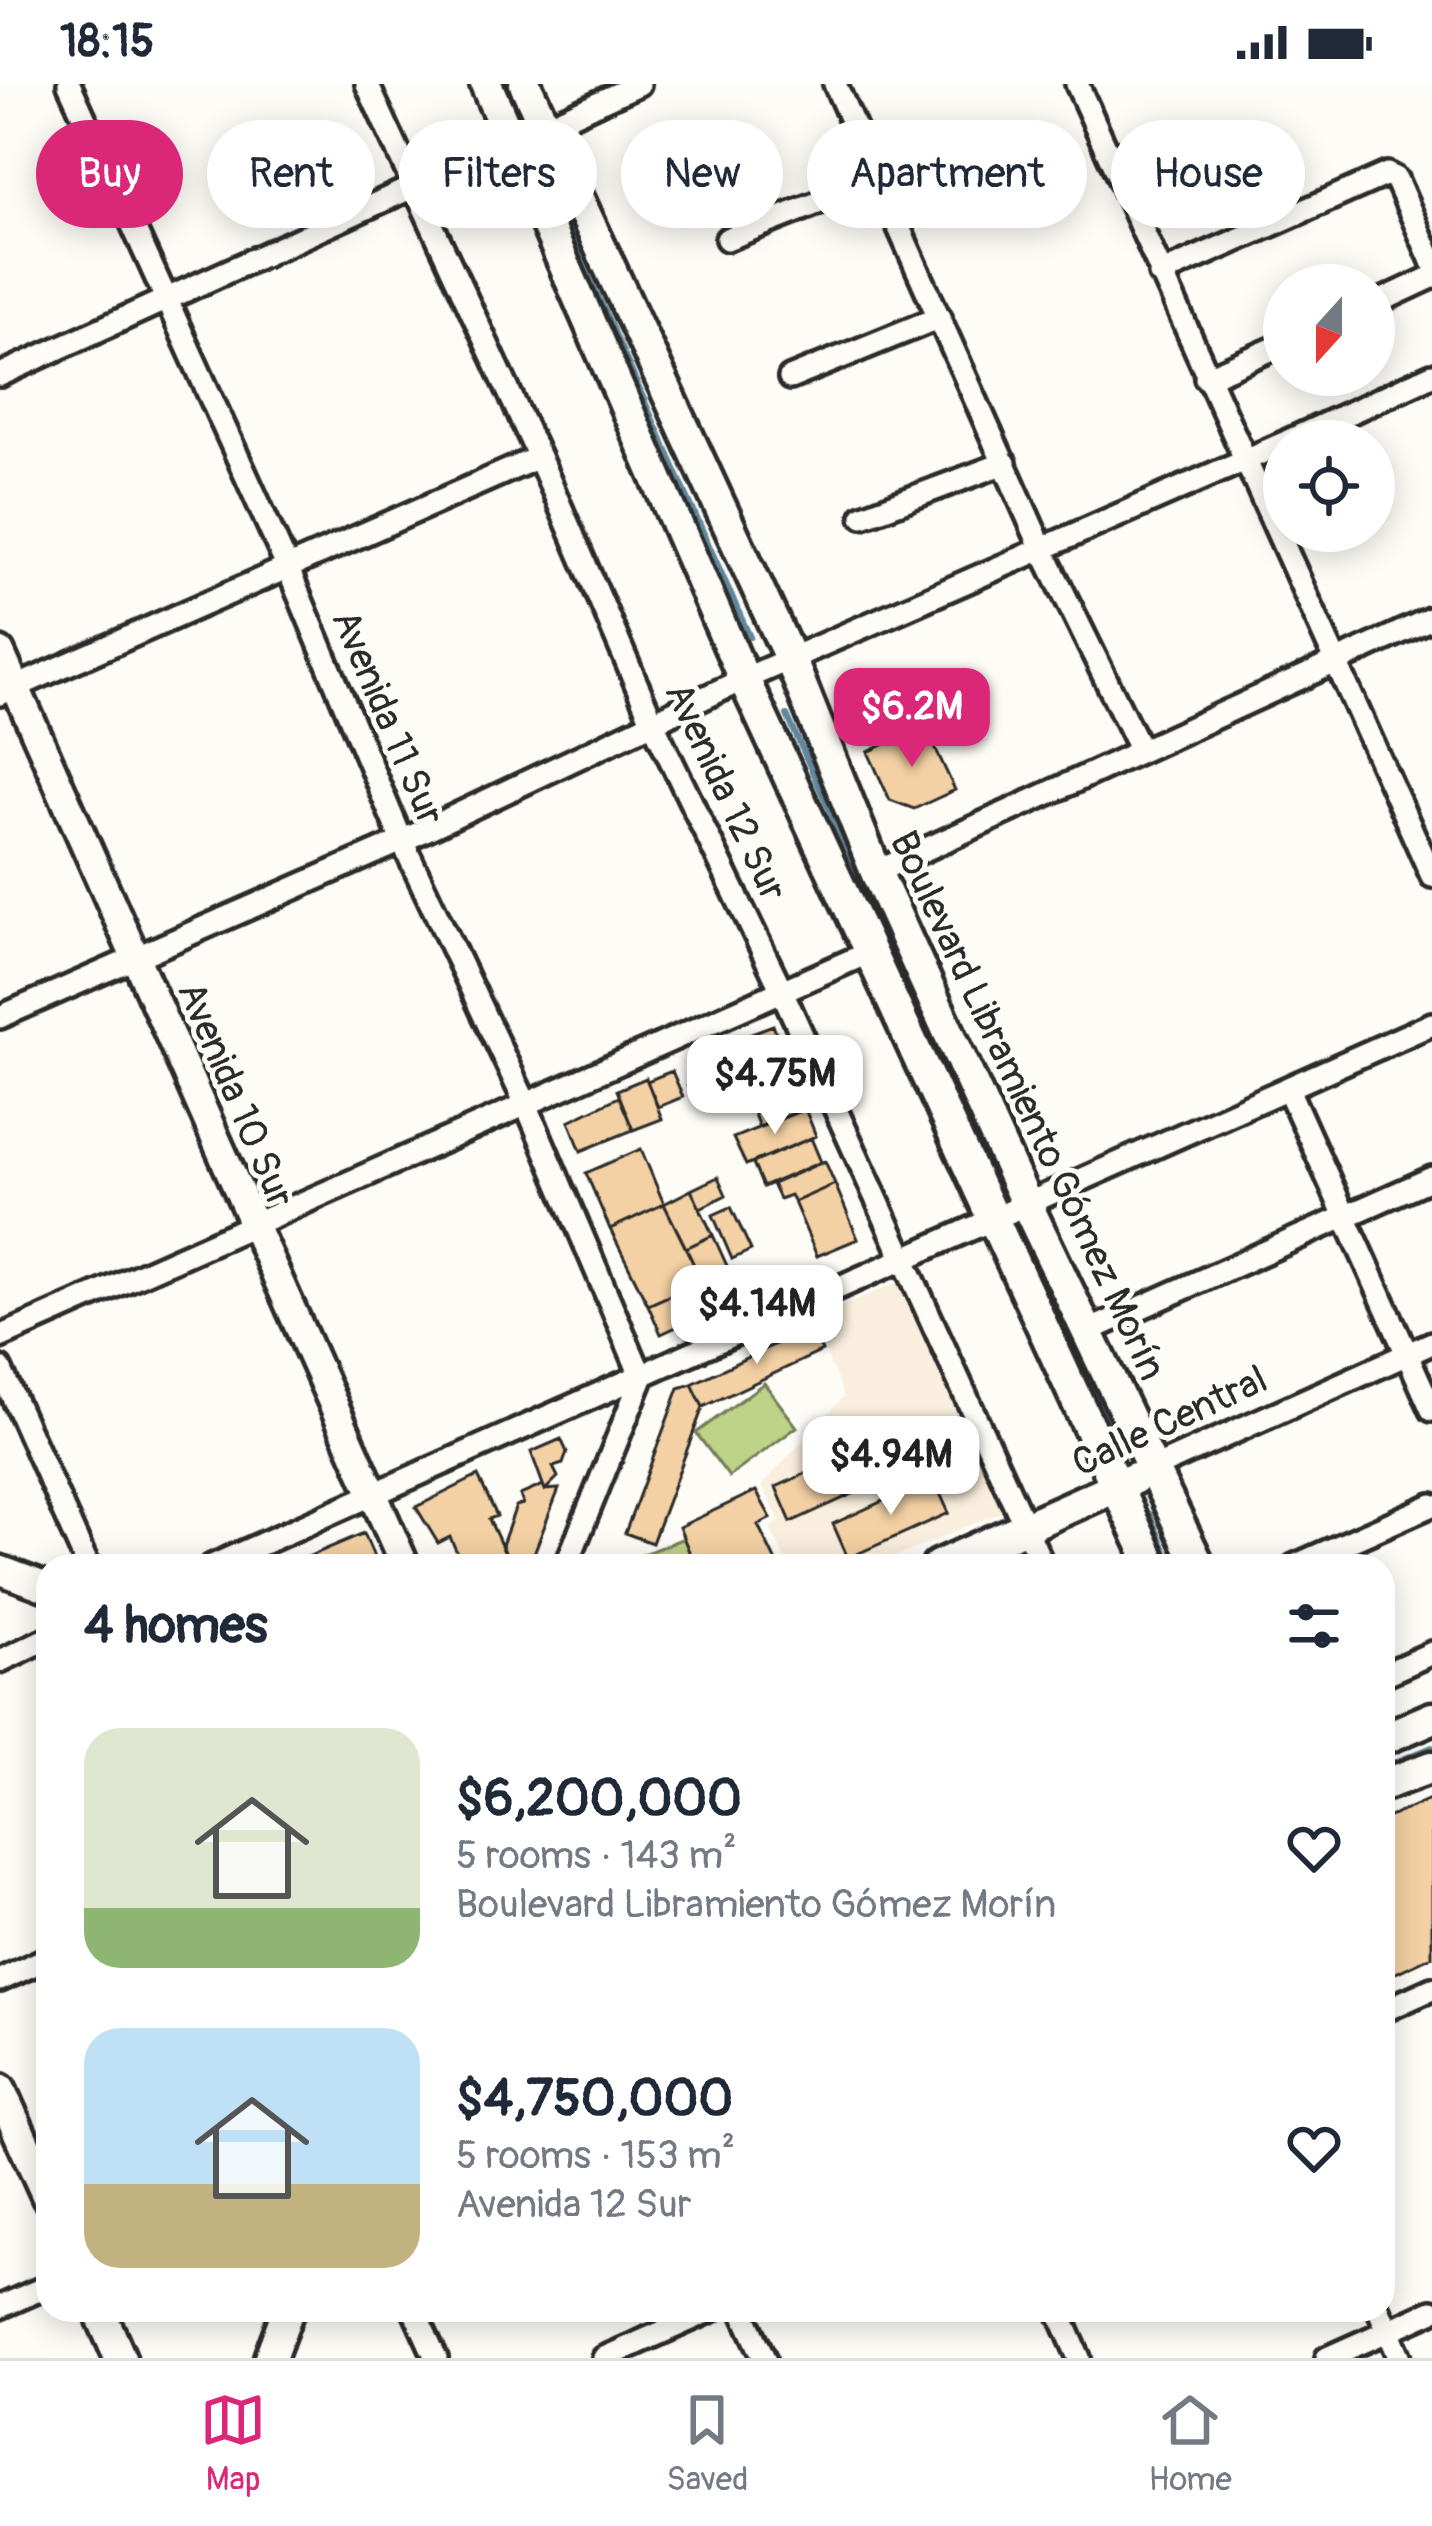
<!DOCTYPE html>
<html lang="en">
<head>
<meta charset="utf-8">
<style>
	:root { --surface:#fff; --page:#f6f6f7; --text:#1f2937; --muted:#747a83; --line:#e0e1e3; --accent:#db2777 }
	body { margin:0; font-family:Pangolin,sans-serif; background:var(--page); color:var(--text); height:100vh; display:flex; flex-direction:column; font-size:45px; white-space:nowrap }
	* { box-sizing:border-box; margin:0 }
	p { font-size:39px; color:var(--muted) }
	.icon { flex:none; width:66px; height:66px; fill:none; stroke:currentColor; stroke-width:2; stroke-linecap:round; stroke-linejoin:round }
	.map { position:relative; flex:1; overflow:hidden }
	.drawer { position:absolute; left:36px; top:1470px; width:1359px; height:768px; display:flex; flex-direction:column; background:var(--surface); border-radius:36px; box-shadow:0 6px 30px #0003 }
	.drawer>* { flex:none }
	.banner { position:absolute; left:36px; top:36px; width:1362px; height:108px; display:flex; gap:24px }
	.needle { width:78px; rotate:201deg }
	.buttons { position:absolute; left:1263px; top:180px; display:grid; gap:24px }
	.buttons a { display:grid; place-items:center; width:132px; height:132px; border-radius:50%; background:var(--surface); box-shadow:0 6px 30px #0003; font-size:60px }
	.price { position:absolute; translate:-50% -102px; padding:0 27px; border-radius:24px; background:#fff; color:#222; font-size:39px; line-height:78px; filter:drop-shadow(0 3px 6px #0008) }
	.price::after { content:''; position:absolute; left:50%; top:72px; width:36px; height:27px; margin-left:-18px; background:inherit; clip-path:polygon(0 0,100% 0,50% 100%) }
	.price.selected { background:var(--accent); color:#fff }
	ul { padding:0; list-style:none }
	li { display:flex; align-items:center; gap:36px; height:300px; padding:0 48px }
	li span { display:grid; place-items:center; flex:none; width:336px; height:240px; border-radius:36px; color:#555 }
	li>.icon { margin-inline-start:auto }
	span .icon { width:144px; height:144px; fill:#fffc; stroke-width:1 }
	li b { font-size:51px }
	h2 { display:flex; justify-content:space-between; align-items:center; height:144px; padding:0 48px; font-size:51px }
	.tag { padding:0 42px; border-radius:54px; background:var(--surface); box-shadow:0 6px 30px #0003; font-size:42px; line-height:108px }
	.tag.selected { background:var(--accent); color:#fff }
	.status { display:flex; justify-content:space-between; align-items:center; height:84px; padding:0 60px; background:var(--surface); direction:ltr }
	.status svg { height:33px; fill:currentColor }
	.menu { display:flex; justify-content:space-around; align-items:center; height:168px; border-top:3px solid var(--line); background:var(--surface); font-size:33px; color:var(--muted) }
	.menu a { display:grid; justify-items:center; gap:6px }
	.menu .selected { color:var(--accent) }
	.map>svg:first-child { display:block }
	.built { fill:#faefde }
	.green { fill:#bed288; stroke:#747e5a; stroke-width:3 }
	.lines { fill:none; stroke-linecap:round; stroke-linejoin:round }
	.stream { stroke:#61879b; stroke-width:6 }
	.building { fill:#f3d1a4; stroke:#2b2b2b; stroke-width:3 }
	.minor-casing { stroke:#2b2b2b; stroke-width:30 }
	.tertiary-casing { stroke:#2b2b2b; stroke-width:36 }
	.secondary-casing { stroke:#2b2b2b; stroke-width:39 }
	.minor { stroke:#fdfcf7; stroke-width:21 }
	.tertiary { stroke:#fdfcf7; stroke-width:27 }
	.secondary { stroke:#fdfcf7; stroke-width:30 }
	.labels { text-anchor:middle; stroke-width:10; stroke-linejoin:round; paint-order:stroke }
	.street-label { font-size:39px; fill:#2b2b2b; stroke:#fdfcf7 }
</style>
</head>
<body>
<div class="status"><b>18:15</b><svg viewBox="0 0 49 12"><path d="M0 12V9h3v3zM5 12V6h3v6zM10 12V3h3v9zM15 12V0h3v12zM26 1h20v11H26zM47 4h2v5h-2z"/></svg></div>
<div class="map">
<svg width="1432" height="2274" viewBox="0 0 1432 2274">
	<rect width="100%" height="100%" fill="#fdfcf7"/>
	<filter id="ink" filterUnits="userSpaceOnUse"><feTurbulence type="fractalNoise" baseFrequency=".00833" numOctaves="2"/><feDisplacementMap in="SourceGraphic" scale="24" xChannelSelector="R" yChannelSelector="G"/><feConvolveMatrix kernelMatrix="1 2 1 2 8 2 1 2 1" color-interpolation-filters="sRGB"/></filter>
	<g filter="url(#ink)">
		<path class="built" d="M899,1198l107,228 -132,56h-85l-19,-38 10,-7 -18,-36 82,-89 -33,-77z"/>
		<path class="green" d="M764,1299l33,44 -68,50 -33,-44z
			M684,1454l11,28h-58l4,-11z"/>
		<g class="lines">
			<path class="stream" d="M505,0l10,24
				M538,78l212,475
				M787,631l209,468
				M1028,1166l92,200
				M1149,1430l23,52
				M1383,1683l49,-20"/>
		</g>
		<path class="building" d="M925,642l30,64 -41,19 -24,-9 -22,-48z
			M773,941l12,33 -41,15 -9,-23 17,-6 -3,-10z
			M735,985l13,30 -31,12 -6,-16 -22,-9z
			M672,987l11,26 -25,10 -11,-26z
			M646,994l16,41 -29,11 -16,-40z
			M793,996l12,29 -46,18 -11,-28z
			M619,1013l14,33 -52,21 -12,-30z
			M805,1025l11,27 -70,29 -13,-27z
			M811,1054l10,24 -58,25 -10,-24z
			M641,1065l23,55 -54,25 -24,-56z
			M825,1077l10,23 -41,18 -4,-7 -11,4 -7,-15z
			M718,1093l8,18 -26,13 -9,-18z
			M835,1100l23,55 -41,17 -23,-54z
			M691,1106l22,45 -27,13 -22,-44z
			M664,1120l38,77 -54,24 -38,-76z
			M731,1123l20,43 -19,9 -19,-44z
			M713,1151l25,55 -26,13 -26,-55z
			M702,1197l13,28 -54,25 -13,-29z
			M811,1243l11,24 -119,56 -11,-23z
			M692,1300l11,23 -51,136 -27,-10 54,-145z
			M561,1355l6,13 -4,12 -10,3 5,10 -13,13 -14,-38z
			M876,1358l16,34 -101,46 -15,-35z
			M478,1392l19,40 -8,3 18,39 -44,8 -13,-29 -12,6 -22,-36z
			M933,1394l16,35 -101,45 -15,-34z
			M543,1401l2,5 14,-1 -30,77h-18l-9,-21 14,-39 7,-2 -3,-9z
			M756,1407l15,27 -13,7 20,41h-83l-16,-39z
			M364,1449l10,24 -21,9h-53l7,-3 -2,-5z
			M1432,1714v158l-49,23v-159z"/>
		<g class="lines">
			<defs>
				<path id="minor" d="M69,0l217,480 116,277 124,263 116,274 -76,188
					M367,0l172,373 114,266 129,268 261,575
					M835,0l207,465 97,198
					M1077,0l355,792
					M727,155l151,-60
					M1160,190l227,-100 9,5 36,82
					M1374,220l58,-27
					M0,291l639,-291
					M790,294l150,-61
					M1206,294l78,-34
					M1288,357l144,-66
					M863,432l142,-53
					M0,610l539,-237
					M876,788l556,-254
					M0,933l402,-176 342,-162 540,-236
					M1288,1005l144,321
					M1088,1247l344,-153
					M0,1253l870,-385
					M0,1284l88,198
					M1154,1384l278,-125
					M212,1482l1220,-542
					M1294,1482l138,-61
					M0,1577l48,-23
					M1383,1591l49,-22
					M0,1896l48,-22
					M1383,1927l49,-22
					M0,2223l48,-21
					M414,2226l22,48
					M742,2226l22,48
					M1058,2226l21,48
					M1379,2226l21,48
					M604,2274l108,-48
					M1327,2274l105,-47"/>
				<path id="tertiary" d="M0,568l405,914
					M0,1486l48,18"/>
				<path id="secondary" d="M486,0l258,595 409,887
					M525,0l265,574 86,214 151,333 172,361
					M938,1482l197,-88
					M1383,1655l49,-21
					M1383,1701l49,-18
					M0,2006l48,107
					M99,2226l21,48
					M270,2274l18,-48"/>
			</defs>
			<use href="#minor" class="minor-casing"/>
			<use href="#tertiary" class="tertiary-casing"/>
			<use href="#secondary" class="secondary-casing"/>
			<use href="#minor" class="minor"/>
			<use href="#tertiary" class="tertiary"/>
			<use href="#secondary" class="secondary"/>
		</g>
	</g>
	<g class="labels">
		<g class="street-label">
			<text transform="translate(389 633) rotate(67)" y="14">Avenida 11 Sur</text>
			<text transform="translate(727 707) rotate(65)" y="14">Avenida 12 Sur</text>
			<text transform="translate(237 1010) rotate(67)" y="14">Avenida 10 Sur</text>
			<text transform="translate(1029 1021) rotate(65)" y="14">Boulevard Libramiento Gómez Morín</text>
			<text transform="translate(1169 1336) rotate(-25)" y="14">Calle Central</text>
		</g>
	</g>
</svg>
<div class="buttons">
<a><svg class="needle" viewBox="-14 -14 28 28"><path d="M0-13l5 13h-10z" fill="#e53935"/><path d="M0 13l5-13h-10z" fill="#747a83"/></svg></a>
<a><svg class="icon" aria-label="locate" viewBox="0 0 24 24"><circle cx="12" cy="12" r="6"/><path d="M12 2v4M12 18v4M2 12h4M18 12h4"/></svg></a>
</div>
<b class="price selected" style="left:912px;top:686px">$6.2M</b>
<b class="price" style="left:775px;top:1053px">$4.75M</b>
<b class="price" style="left:757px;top:1283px">$4.14M</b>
<b class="price" style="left:891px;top:1434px">$4.94M</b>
<div class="banner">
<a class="tag selected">Buy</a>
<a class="tag">Rent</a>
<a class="tag">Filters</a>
<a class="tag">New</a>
<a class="tag">Apartment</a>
<a class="tag">House</a>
</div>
<section class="drawer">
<h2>4 homes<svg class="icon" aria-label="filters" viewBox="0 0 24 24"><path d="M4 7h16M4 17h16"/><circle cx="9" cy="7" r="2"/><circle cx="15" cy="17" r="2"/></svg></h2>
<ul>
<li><span style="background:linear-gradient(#dfe7d0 75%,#8fb573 0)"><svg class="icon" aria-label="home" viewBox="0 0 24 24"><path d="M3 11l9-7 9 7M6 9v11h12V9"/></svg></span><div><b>$6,200,000</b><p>5 rooms · 143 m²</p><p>Boulevard Libramiento Gómez Morín</p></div><svg class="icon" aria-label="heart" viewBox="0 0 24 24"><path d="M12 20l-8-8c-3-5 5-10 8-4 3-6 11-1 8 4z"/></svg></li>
<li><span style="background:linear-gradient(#bfe0f5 65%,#c2b280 0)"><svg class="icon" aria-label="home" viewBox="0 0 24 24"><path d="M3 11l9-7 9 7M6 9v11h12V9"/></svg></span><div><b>$4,750,000</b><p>5 rooms · 153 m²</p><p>Avenida 12 Sur</p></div><svg class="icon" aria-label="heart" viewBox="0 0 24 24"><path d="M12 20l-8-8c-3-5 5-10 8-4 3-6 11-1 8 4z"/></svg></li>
</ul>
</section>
</div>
<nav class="menu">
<a class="selected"><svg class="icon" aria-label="map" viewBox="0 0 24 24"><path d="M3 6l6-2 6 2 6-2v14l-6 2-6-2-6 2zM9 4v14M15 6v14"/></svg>Map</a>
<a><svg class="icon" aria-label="saved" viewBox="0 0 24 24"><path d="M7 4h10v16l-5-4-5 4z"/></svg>Saved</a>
<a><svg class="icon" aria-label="home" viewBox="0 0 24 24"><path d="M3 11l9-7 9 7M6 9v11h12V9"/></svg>Home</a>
</nav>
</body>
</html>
